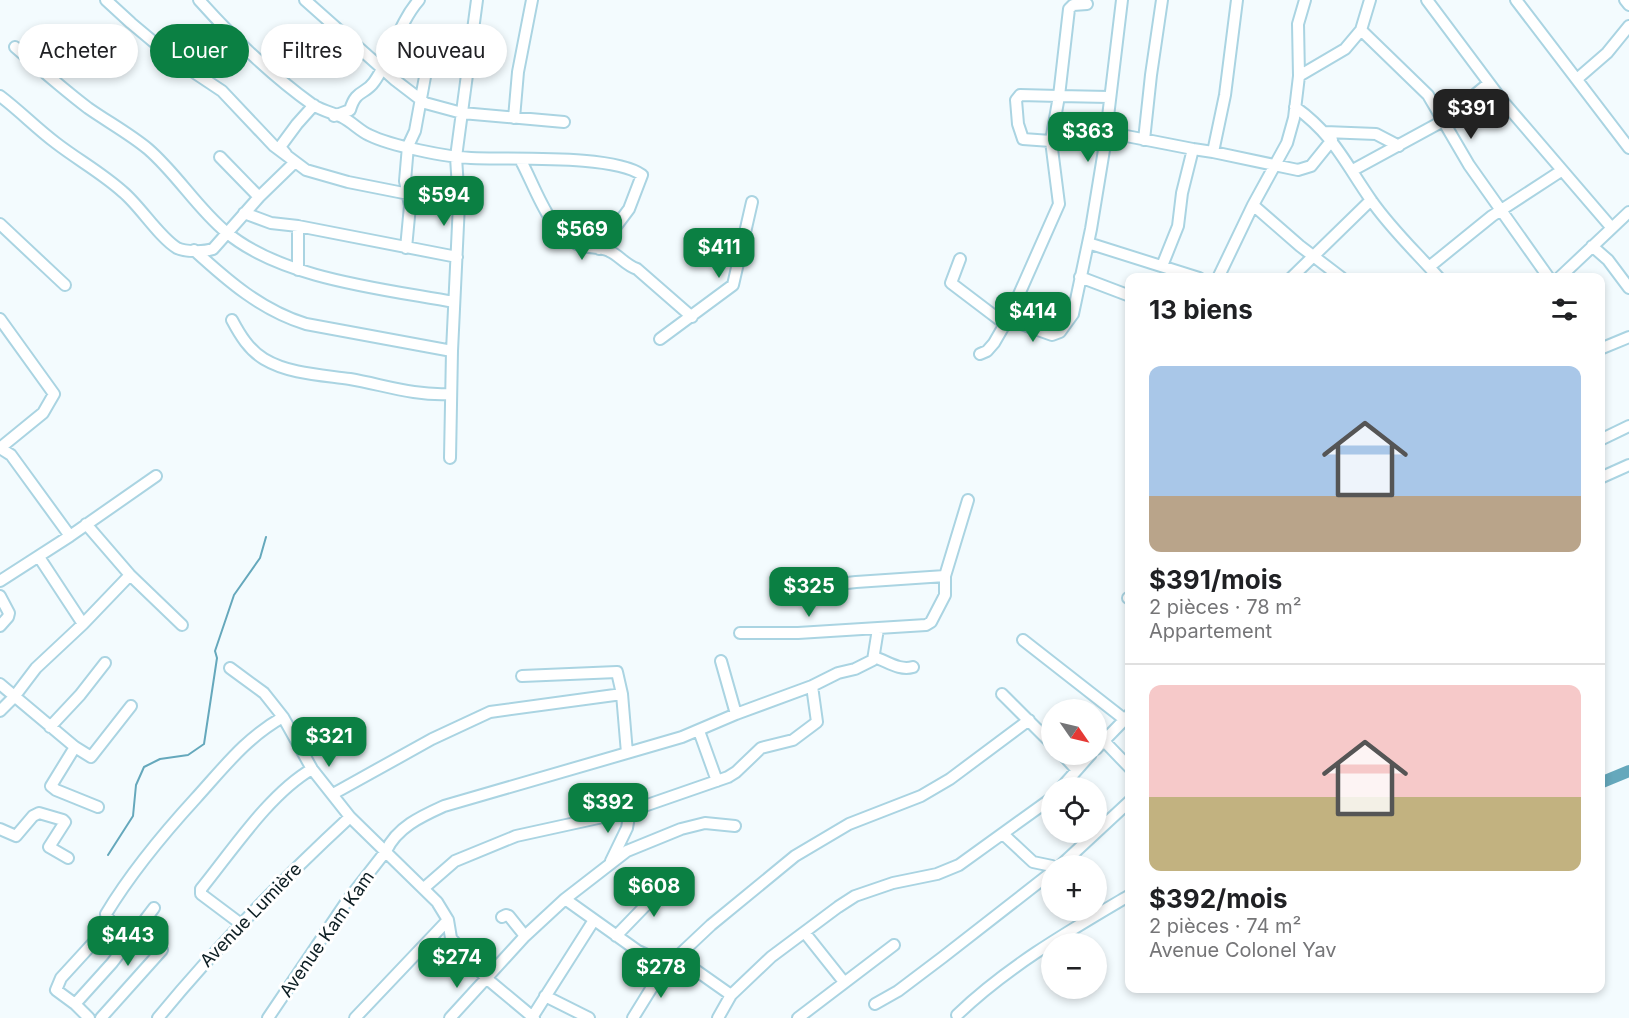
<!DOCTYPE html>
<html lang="fr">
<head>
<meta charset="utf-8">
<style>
	:root { --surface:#fff; --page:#f6f6f6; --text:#202124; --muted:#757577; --line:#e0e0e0; --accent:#0b8043 }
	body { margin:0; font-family:Inter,sans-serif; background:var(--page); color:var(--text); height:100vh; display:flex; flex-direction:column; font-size:22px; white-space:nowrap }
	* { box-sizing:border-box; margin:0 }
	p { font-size:20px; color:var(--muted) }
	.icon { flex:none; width:33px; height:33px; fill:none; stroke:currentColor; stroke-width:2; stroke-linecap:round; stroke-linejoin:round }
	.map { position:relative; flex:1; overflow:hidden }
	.side { position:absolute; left:1125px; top:273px; width:480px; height:720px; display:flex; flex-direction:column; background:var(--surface); border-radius:12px; box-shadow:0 3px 9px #0003 }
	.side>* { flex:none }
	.banner { position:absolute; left:18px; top:24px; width:570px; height:54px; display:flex; gap:12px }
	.needle { width:39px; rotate:124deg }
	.controls { position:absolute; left:1041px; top:699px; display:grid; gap:12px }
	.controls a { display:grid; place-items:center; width:66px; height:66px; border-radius:50%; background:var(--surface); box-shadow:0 3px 9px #0003; font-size:30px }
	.price { position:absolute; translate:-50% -51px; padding:0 14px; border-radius:12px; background:var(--accent); color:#fff; font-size:20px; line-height:39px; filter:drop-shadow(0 2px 3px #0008) }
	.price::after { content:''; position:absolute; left:50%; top:36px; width:18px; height:14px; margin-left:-9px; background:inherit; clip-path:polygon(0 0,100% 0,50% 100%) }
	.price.on { background:#222; color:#fff }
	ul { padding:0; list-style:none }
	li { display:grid; align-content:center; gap:12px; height:318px; padding:0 24px }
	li+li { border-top:2px solid var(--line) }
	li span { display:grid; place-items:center; height:186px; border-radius:12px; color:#555 }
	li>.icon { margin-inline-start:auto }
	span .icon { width:108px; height:108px; fill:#fffc; stroke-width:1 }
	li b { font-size:26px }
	h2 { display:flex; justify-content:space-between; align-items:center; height:72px; padding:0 24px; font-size:26px }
	.chip { padding:0 21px; border-radius:27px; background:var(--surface); box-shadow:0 3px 9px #0003; font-size:21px; line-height:54px }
	.chip.on { background:var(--accent); color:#fff }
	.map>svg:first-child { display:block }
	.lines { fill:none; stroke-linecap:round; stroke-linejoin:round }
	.stream { stroke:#65a8bc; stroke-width:2 }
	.river { stroke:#65a8bc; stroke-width:12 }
	.minor-casing { stroke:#aad4e2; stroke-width:14 }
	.minor { stroke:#fff; stroke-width:10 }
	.labels { text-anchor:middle; stroke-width:6; stroke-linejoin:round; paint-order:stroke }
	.street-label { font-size:18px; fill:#0d1e23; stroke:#fff }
</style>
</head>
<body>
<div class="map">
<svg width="1629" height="1018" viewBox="0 0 1629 1018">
	<rect width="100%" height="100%" fill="#f3fbfe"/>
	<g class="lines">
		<path class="stream" d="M108,855l25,-39 3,-31 8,-18 16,-8 28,-4 16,-11 13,-86 -2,-7 19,-56 26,-37 6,-21"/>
		<path class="river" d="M1600,783l29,-12"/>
		<defs>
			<path id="minor" d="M106,0l25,23 43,36 48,32 52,55 32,24 42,12 111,22
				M199,0c34,38 73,76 114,105 10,6 20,8 29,12 10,5 18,14 27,18 22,11 78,22 102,23 40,2 141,-4 171,17l-13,34 -30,40
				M305,0l90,80 30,23 37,10 102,9
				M1427,0l74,99 110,128
				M1516,0l113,148
				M1625,0l4,5
				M1361,30l67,65 41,70 80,113
				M15,47c24,21 48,42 73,61 20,14 42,26 60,41 29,25 49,59 78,83 56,47 158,57 228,70
				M1299,76l46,-27 16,-19 9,-30
				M1577,79l30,-26 22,-27
				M0,96c20,15 36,32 56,47 22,17 46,30 67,49 17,14 36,45 54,56 8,4 27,4 36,1l46,-52 35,-34
				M1295,107c39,28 50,56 76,93 20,29 45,52 68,78
				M334,116l16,-6c6,-21 15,-15 24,-28 18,-25 24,-58 45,-82
				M514,118l4,-46 14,-72
				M1106,132l87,17 20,3 85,18 13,-4 21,-26
				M1325,132l51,2 23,12
				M1144,140l7,-65 11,-75
				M1051,141l-28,-2 -5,-15 -2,-24 4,-5 39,1 10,-87 4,-4 14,-1
				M1213,152l12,-57 12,-95
				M286,154l-6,-7 17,-23 17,-19
				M220,157l39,40
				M520,159c15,27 28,72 57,85 11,5 23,2 32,7 10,4 16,14 28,18l55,48
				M1353,170l90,-49 46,-38
				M1253,205l47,41 42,32
				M244,213l27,10 27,3 159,31
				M0,224l65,61
				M1088,243l111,35
				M1592,246l16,14 21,28
				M406,248l4,-42 -5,-25 3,-35 7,-15 14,-76
				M194,250c34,31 67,60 112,74l146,27
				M960,259l-9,24 54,41
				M1162,266l16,-40 4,-33 11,-44
				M1429,267l63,-51 69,-45
				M298,270v-44
				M1080,277l50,19
				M1218,278l35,-73 34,-62 7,-25 5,-42 -1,-52 7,-24
				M1291,278l80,-78
				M1559,278l70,-66
				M1009,317l12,7 31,11 8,-3 13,-18 18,-85 13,-79 18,-150
				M0,319l54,75 -11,19 -43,35
				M232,320c8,15 17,30 32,39 25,15 58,16 86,20 34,6 65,17 100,15
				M660,339l73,-54 19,-83
				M1600,349l29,-12
				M980,354l7,-3 7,-8 15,-26 50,-113 -8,-63 8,-45 50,1
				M1600,440l29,-14
				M0,448l11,7 59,81
				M450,458l2,-107 7,-147 -3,-47 21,-157
				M1600,478l29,-13
				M86,524l44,51 52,50
				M39,557l44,67
				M945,576l23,-76
				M0,581l70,-45 86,-60
				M0,596l9,17 -1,4 -8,9
				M1128,598h2
				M740,633h58l128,-8 5,-3 14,-27v-19l-89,6 -80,9
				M1023,640l101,79
				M874,657c13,4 25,14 39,10
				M721,661l15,53
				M230,668l34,25 19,24
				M0,684l75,63 16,10 40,-51
				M1002,694l50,50
				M0,711l14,-14 22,-29 47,-44 47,-49
				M50,727l30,-32 25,-32
				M699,731l18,50
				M1104,741l26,27
				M75,747l-24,39 5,4 42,17
				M1096,749l34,-35
				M627,753l55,-16 54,-23 76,-28 26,-13 17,-4 18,-9 5,-31
				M1062,754l14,15
				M1061,788l30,-34
				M333,794l99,-55 58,-27 132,-18
				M0,829l16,7 17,-20 6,-3 24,7 2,2 -16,25 19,11
				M1003,834l30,28 19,4
				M611,861l16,-33 3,-17
				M1060,866l70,-65
				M424,888l31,-27 61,-25 114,-25 98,-34 8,-5 25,-24 32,-8 24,-18 -5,-36
				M565,899l73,52 31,14
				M502,917l4,-2 3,1 16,20
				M241,924l-40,-30v-5c31,-38 68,-95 111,-120
				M805,933l39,49
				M616,936l30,-31 35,-22
				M677,957l54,38
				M545,996l44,22
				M75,1004l37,-41 42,-55
				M875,1004l23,-13 45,-34 109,-85
				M957,1015c51,-49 112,-84 173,-120
				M533,1016l61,-96
				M89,1018l-14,-14 -19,-14 5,-12 33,-36 15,-23 -3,-5c26,-43 57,-80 90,-116 29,-32 50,-60 87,-81l29,52 38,48 87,85 11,18 3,18 35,40 48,40
				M101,1018l61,-68
				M158,1018c59,-72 124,-138 192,-201
				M268,1018l79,-117 39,-50c11,-24 36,-35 58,-45l183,-53 -5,-59 -5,-22 -95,4
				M355,1018l93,-98
				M450,1018l75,-82 40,-37 62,-48 54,-22 24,-6 30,3
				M633,1018l21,-34 23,-27 34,-32 84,-69 54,-32 72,-28 29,-17 79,-59
				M718,1018l13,-23 40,-38 67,-50 17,-11 38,-13 44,-9 22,-9 93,-67
				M798,1018l96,-73"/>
		</defs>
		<use href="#minor" class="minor-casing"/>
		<use href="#minor" class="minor"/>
	</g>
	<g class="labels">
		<g class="street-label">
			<text transform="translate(251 915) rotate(-46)" y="6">Avenue Lumière</text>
			<text transform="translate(327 934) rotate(-55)" y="6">Avenue Kam Kam</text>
		</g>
	</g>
</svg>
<div class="controls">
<a><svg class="needle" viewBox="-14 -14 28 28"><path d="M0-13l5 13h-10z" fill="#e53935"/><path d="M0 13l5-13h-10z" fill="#757577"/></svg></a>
<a><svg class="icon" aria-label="locate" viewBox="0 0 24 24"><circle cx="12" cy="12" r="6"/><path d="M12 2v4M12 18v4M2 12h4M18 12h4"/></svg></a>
<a>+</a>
<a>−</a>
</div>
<b class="price on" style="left:1471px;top:140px">$391</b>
<b class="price" style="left:1088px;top:163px">$363</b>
<b class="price" style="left:444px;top:227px">$594</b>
<b class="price" style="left:582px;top:261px">$569</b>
<b class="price" style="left:719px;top:279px">$411</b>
<b class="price" style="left:1033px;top:343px">$414</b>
<b class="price" style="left:809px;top:618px">$325</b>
<b class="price" style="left:329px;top:768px">$321</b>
<b class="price" style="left:608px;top:834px">$392</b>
<b class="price" style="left:654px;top:918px">$608</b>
<b class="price" style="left:128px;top:967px">$443</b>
<b class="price" style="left:457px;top:989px">$274</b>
<b class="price" style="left:661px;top:999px">$278</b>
<div class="banner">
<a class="chip">Acheter</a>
<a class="chip on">Louer</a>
<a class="chip">Filtres</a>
<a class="chip">Nouveau</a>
</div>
<section class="side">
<h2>13 biens<svg class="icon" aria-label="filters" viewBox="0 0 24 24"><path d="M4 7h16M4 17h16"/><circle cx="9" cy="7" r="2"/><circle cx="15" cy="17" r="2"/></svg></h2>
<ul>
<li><span style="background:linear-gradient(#a9c7e8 70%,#b9a48a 0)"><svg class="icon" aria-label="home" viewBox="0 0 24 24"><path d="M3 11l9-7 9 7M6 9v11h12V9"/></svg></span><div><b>$391/mois</b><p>2 pièces · 78 m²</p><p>Appartement</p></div></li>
<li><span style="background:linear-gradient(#f6c9c9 60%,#c2b280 0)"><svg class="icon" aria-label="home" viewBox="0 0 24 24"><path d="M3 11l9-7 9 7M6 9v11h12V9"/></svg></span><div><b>$392/mois</b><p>2 pièces · 74 m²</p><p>Avenue Colonel Yav</p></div></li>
</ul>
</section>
</div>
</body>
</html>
